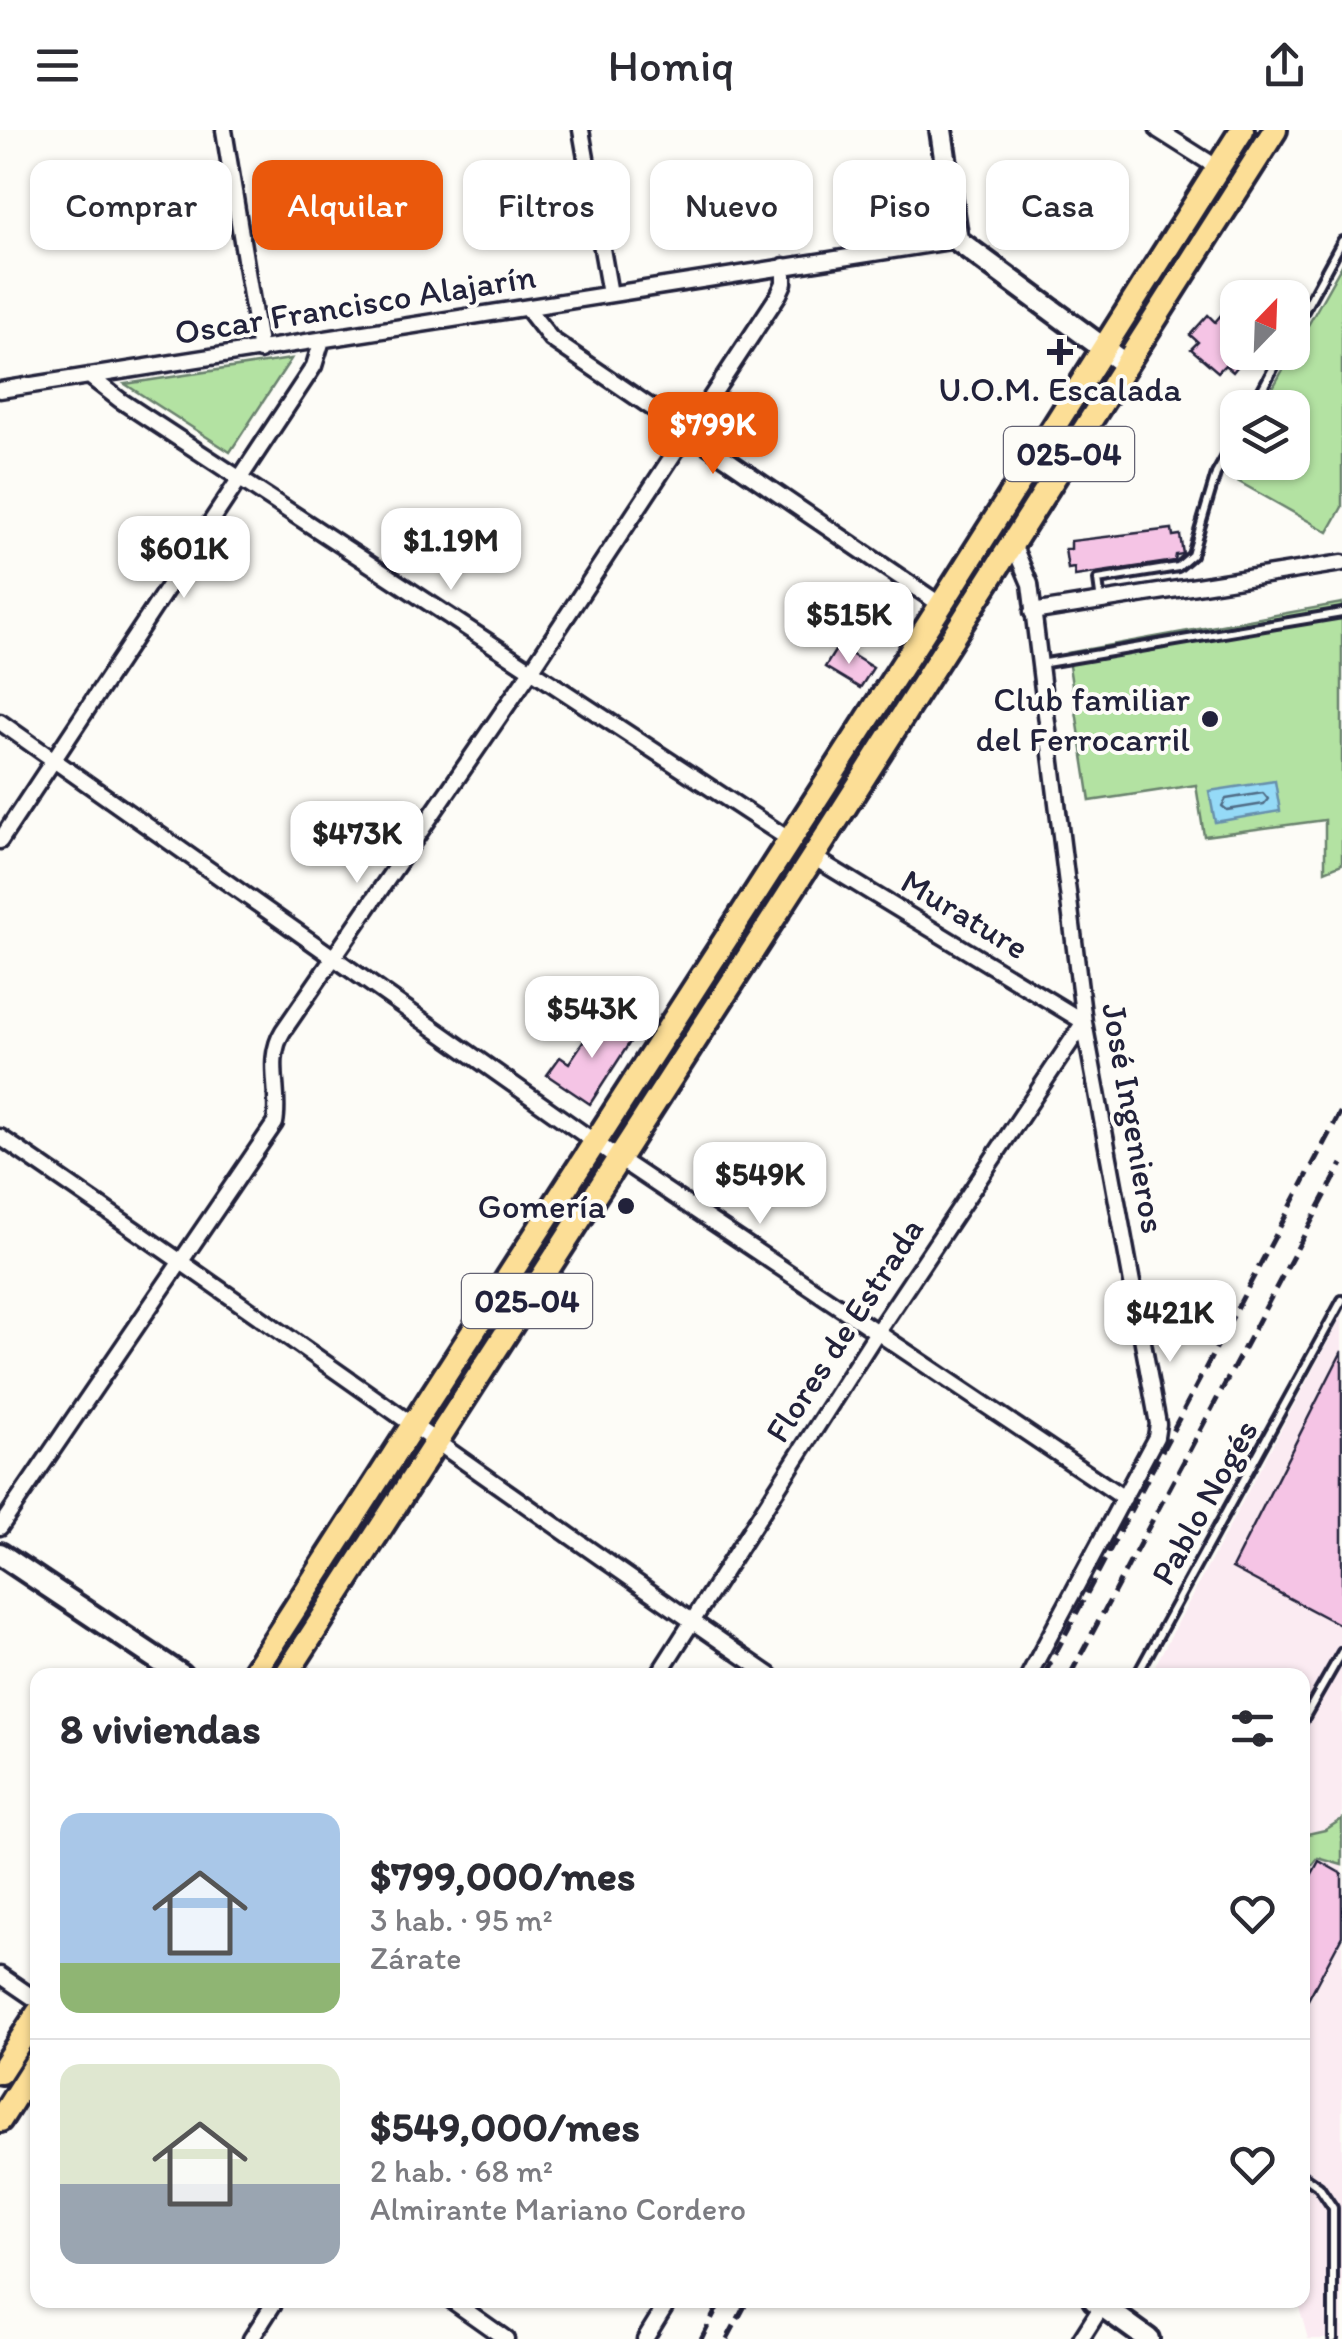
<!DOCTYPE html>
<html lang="es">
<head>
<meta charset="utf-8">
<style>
	:root { --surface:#fff; --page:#f7f7f7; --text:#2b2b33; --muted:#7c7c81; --line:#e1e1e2; --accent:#ea580c }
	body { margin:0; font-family:Itim,sans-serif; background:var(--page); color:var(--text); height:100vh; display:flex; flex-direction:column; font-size:38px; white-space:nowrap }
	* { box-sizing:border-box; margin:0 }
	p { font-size:32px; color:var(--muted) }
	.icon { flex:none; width:55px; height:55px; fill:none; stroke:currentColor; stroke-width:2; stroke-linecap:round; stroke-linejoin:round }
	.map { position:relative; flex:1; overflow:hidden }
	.panel { position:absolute; left:30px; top:1538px; width:1280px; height:640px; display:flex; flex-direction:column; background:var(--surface); border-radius:20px; box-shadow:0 2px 8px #0004 }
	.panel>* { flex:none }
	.banner { position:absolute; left:30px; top:30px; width:1282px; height:90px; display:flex; gap:20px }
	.needle { width:65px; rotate:23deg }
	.tools { position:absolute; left:1220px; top:150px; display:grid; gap:20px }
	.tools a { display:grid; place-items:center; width:90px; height:90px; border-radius:20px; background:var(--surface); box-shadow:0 2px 8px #0004; font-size:50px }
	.price { position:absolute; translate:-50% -85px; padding:0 22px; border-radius:20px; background:#fff; color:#222; font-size:32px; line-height:65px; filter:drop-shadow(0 2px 5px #0008) }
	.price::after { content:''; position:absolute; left:50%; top:60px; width:30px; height:22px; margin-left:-15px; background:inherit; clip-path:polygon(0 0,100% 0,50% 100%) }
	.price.active { background:var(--accent); color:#fff }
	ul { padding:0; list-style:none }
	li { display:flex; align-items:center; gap:30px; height:250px; padding:0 30px }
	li+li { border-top:2px solid var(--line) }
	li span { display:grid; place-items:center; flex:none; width:280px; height:200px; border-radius:20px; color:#555 }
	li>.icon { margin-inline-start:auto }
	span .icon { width:120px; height:120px; fill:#fffc; stroke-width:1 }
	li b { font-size:42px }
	h2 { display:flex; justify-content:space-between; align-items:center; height:120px; padding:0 30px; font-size:42px }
	.pill { padding:0 35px; border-radius:20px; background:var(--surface); box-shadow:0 2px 8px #0004; font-size:35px; line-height:90px }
	.pill.active { background:var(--accent); color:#fff }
	header { display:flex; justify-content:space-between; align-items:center; height:130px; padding:0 30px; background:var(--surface); font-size:45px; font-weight:600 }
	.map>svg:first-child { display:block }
	.built { fill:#fbebf2 }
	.green { fill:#b3e2a2; stroke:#6a826e; stroke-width:2.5 }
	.water { fill:#95daf7; stroke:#6790ac; stroke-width:2.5 }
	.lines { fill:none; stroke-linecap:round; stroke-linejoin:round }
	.shore { stroke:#506c86; stroke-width:2.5 }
	.building { fill:#f5c4e5; stroke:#22223b; stroke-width:2.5 }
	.lane-casing { stroke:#22223b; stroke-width:14 }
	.street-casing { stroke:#22223b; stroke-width:21 }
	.secondary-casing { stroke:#22223b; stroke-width:28 }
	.primary-casing { stroke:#22223b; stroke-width:30 }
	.lane { stroke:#fdfcf7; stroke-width:6 }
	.street { stroke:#fdfcf7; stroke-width:14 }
	.secondary { stroke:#fdfcf7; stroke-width:20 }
	.primary { stroke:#fcde96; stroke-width:22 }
	.rail { stroke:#22223b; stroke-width:5; stroke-dasharray:15 8; stroke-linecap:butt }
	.poi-dot { fill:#22223b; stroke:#fdfcf7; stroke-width:4 }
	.labels { text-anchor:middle; stroke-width:8; stroke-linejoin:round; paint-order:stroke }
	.shield { fill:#fdfcf7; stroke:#646373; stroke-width:2.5 }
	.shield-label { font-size:32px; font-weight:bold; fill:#22223b }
	.street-label { font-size:35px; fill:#22223b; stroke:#fdfcf7 }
	.poi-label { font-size:35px; fill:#22223b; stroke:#fdfcf7; text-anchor:end }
</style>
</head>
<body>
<header><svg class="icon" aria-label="menu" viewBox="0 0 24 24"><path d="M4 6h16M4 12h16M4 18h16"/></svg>Homiq<svg class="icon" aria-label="share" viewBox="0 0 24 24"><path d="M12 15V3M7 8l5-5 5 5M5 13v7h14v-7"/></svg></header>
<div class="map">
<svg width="1342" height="2209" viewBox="0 0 1342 2209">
	<rect width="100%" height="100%" fill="#fdfcf7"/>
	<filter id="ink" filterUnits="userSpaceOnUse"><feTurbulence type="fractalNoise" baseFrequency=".01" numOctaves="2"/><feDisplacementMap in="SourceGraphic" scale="20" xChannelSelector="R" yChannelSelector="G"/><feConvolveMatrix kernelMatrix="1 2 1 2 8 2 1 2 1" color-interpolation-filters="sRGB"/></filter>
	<g filter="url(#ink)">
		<path class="built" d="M1342,1185v1024h-34l-11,-39h5v-625h-152z"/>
		<path class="green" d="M1342,135v242l-14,25 -103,-58 12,-22 1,10h54v-54l-30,-1z
			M291,229l-61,93 -105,-68z
			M1342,473v261l-17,7v-51l-121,16 -8,-51 -106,16 -23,-148z
			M1342,1689v46l-24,-7 -7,9 -8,2v-34l22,-5z"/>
		<path class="water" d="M1275,651l5,30 -65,11 -6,-31z"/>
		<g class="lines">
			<path class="shore" d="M1263,663l5,6 -4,5 -37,6 -5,-4 4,-7z"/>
		</g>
		<path class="building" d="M1208,185l7,7 6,-7 17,14v23h11l-16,20 -8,-7 -7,7 -27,-23 7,-7 -8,-7z
			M1172,399l1,7 7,-1 3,19 -7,1 -1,6 -100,15 -1,-8 -6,1 -3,-20h6v-8z
			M838,516l35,22 -13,20 -35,-21z
			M600,887l32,22 -42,65 -43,-29 13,-18 9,6z
			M1342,1221v275l-110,-58z
			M1319,1731l23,13v62l-40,75v-119z"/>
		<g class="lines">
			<defs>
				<path id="lane" d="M1292,203l50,-92
					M1252,278l30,-56
					M1101,472l-3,-22 80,-13 14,-12 24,-81 22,-39
					M1040,534l302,-51
					M1137,1545l205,-375
					M1302,1592l40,-70
					M1302,2045l17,12 14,21v131"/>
				<path id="street" d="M224,0l36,221
					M581,0l29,164
					M1158,0l60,38
					M527,178l24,31 390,266
					M89,246l31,24 670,440
					M0,260l957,-150
					M1013,414l17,40 54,438 74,402 -2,13 -127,238
					M1032,482l310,-49
					M0,592l619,437 505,339
					M0,711l314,-475 8,-26
					M813,727l271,165
					M0,1007c259,176 512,361 770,538
					M0,1397l275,-404c6,-31 -10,-63 8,-92l247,-359 249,-378 5,-11v-17
					M658,1545l219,-343 207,-310
					M0,1845l38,26
					M451,2170l55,39
					M251,2209l25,-39
					M645,2209l24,-39
					M1081,2209l21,-33"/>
				<path id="secondary" d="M941,0l16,110 169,125
					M0,1424l181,121
					M1094,2170l54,39"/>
				<path id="primary" d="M252,1545l689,-1070 301,-475
					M286,1545l527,-818 462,-727
					M0,1942l38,-59
					M0,1990l38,-60"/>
			</defs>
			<use href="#lane" class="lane-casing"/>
			<use href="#street" class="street-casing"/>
			<use href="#secondary" class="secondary-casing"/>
			<use href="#primary" class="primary-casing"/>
			<use href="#lane" class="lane"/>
			<use href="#street" class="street"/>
			<use href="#secondary" class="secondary"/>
			<use href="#primary" class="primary"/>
			<path class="rail" d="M1044,1545l298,-566
				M1070,1545l272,-511
				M701,2209l20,-39
				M727,2209l21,-39"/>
		</g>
	</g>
	<g class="poi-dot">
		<path d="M1055 207h10v10h10v10h-10v10h-10v-10h-10v-10h10z"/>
		<circle cx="1210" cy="589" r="10"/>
		<circle cx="626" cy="1076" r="10"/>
	</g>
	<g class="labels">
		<g class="shield">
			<rect x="1004" y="297" width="130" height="54" rx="8"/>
			<rect x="462" y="1144" width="130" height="54" rx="8"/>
		</g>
		<g class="shield-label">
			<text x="1069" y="335">025-04</text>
			<text x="527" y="1182">025-04</text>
		</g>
		<g class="street-label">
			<text transform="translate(355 174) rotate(-9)" y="12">Oscar Francisco Alajarín</text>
			<text transform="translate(965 784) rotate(31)" y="12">Murature</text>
			<text transform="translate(1134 988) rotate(80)" y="12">José Ingenieros</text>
			<text transform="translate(844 1200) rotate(-57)" y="12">Flores de Estrada</text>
			<text transform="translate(1204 1372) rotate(-61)" y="12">Pablo Nogés</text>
		</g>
		<g class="poi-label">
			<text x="1060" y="271" text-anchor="middle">U.O.M. Escalada</text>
			<text x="1190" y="581">Club familiar<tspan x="1190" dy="40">del Ferrocarril</tspan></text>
			<text x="606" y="1088">Gomería</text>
		</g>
	</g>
</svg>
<div class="tools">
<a><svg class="needle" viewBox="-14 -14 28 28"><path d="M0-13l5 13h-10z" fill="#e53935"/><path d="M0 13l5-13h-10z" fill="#7c7c81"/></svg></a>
<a><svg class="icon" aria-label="layers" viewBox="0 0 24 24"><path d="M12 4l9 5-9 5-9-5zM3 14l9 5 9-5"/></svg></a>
</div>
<b class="price active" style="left:713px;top:347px">$799K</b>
<b class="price" style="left:451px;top:463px">$1.19M</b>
<b class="price" style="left:184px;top:471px">$601K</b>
<b class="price" style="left:849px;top:537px">$515K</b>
<b class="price" style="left:357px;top:756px">$473K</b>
<b class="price" style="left:592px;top:931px">$543K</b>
<b class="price" style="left:760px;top:1097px">$549K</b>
<b class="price" style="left:1170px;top:1235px">$421K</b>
<div class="banner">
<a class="pill">Comprar</a>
<a class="pill active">Alquilar</a>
<a class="pill">Filtros</a>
<a class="pill">Nuevo</a>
<a class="pill">Piso</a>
<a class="pill">Casa</a>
</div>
<section class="panel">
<h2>8 viviendas<svg class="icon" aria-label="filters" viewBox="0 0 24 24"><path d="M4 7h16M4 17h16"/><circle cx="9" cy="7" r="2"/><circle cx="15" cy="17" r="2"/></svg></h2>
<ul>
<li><span style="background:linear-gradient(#a9c7e8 75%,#8fb573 0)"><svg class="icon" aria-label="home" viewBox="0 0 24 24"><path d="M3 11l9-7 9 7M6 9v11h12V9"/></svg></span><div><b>$799,000/mes</b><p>3 hab. · 95 m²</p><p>Zárate</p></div><svg class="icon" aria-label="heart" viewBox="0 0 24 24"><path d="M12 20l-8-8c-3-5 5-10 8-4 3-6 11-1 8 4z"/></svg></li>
<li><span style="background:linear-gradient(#dfe7d0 60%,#9aa5b1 0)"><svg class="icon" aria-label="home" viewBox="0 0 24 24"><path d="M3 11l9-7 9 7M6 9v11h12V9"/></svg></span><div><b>$549,000/mes</b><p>2 hab. · 68 m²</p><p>Almirante Mariano Cordero</p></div><svg class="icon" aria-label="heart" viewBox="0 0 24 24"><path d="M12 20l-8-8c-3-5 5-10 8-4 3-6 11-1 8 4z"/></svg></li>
</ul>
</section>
</div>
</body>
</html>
